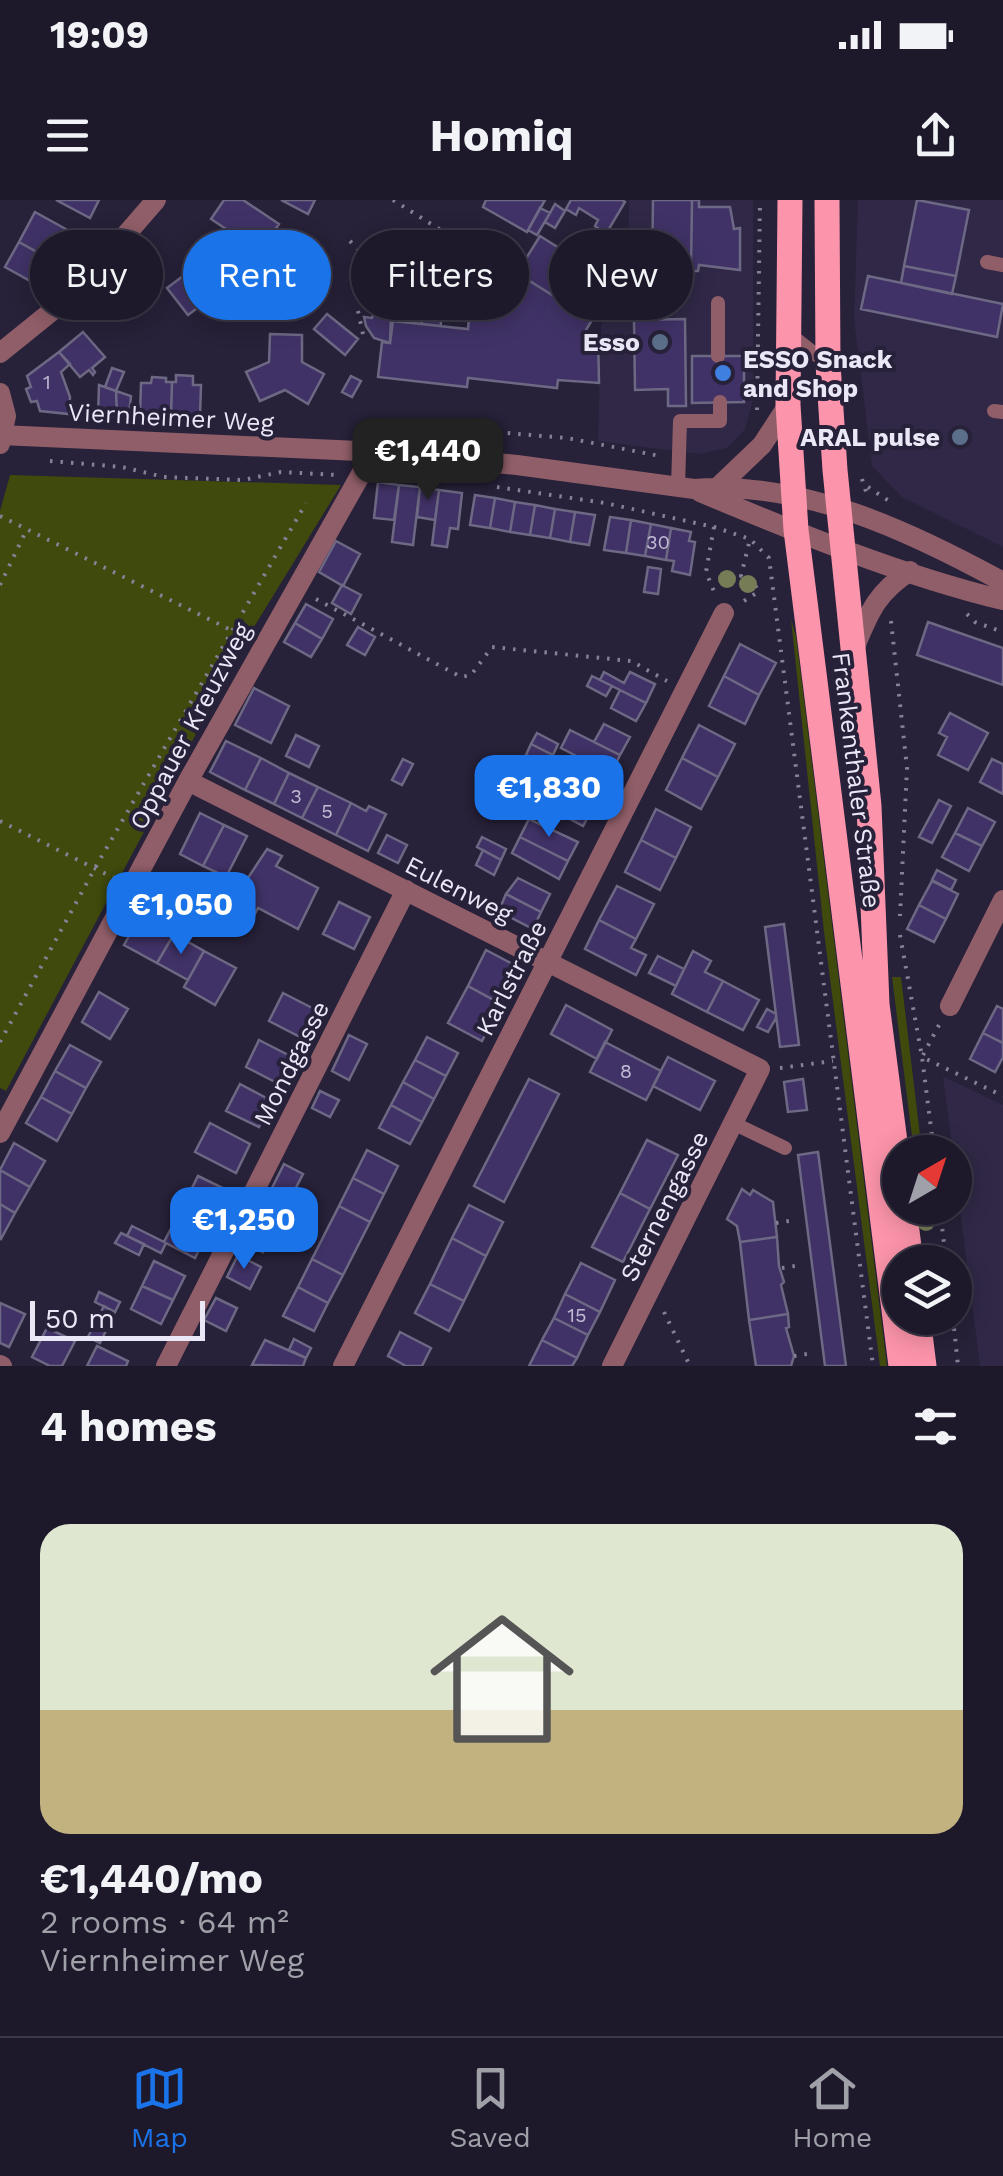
<!DOCTYPE html>
<html lang="en">
<head>
<meta charset="utf-8">
<style>
	:root { --surface:#1d192b; --page:#252233; --text:#f1f3f6; --muted:#a0a0a9; --line:#3b3847; --accent:#1a73e8 }
	body { margin:0; font-family:"Work Sans",sans-serif; background:var(--page); color:var(--text); height:100vh; display:flex; flex-direction:column; font-size:38px; white-space:nowrap }
	* { box-sizing:border-box; margin:0 }
	p { font-size:32px; color:var(--muted) }
	.icon { flex:none; width:55px; height:55px; fill:none; stroke:currentColor; stroke-width:2; stroke-linecap:round; stroke-linejoin:round }
	.map { position:relative; height:1166px; overflow:hidden }
	.panel { display:flex; flex-direction:column; background:var(--surface); flex:1 }
	.panel>* { flex:none }
	.hud { position:absolute; left:30px; top:30px; width:945px; height:90px; display:flex; gap:20px }
	.needle { width:65px; rotate:39deg }
	.buttons { position:absolute; left:882px; top:935px; display:grid; gap:20px }
	.buttons a { display:grid; place-items:center; width:90px; height:90px; border-radius:50%; background:var(--surface); box-shadow:0 5px 25px #0003,0 0 0 2px var(--line); font-size:50px }
	.scale { position:absolute; left:30px; bottom:25px; width:175px; box-sizing:border-box; padding-left:10px; border:5px solid #eae7f7; border-top:0; font-size:28px; line-height:35px; white-space:nowrap; color:#eae7f7; -webkit-text-stroke:8px #272139; paint-order:stroke }
	.price { position:absolute; translate:-50% -85px; padding:0 22px; border-radius:20px; background:var(--accent); color:#fff; font-size:32px; line-height:65px; filter:drop-shadow(0 2px 5px #0008) }
	.price::after { content:''; position:absolute; left:50%; top:60px; width:30px; height:22px; margin-left:-15px; background:inherit; clip-path:polygon(0 0,100% 0,50% 100%) }
	.price.selected { background:#222; color:#fff }
	ul { padding:0; list-style:none }
	li { display:grid; align-content:center; gap:20px; height:530px; padding:0 40px }
	li+li { border-top:2px solid var(--line) }
	li span { display:grid; place-items:center; height:310px; border-radius:30px; color:#555 }
	li>.icon { margin-inline-start:auto }
	span .icon { width:180px; height:180px; fill:#fffc; stroke-width:1 }
	li b { font-size:42px }
	h2 { display:flex; justify-content:space-between; align-items:center; height:120px; padding:0 40px; font-size:42px }
	.chip { padding:0 35px; border-radius:45px; background:var(--surface); box-shadow:0 5px 25px #0003,0 0 0 2px var(--line); font-size:35px; line-height:90px }
	.chip.selected { background:var(--accent); color:#fff }
	.status { display:flex; justify-content:space-between; align-items:center; height:70px; padding:0 50px; background:var(--surface); direction:ltr }
	.status svg { height:28px; fill:currentColor }
	header { display:flex; justify-content:space-between; align-items:center; height:130px; padding:0 40px; background:var(--surface); font-size:45px; font-weight:700 }
	.dock { display:flex; justify-content:space-around; align-items:center; height:140px; border-top:2px solid var(--line); background:var(--surface); font-size:28px; color:var(--muted) }
	.dock a { display:grid; justify-items:center; gap:5px }
	.dock .selected { color:var(--accent) }
	.map>svg:first-child { display:block }
	.built { fill:#302846 }
	.green { fill:#404a0c }
	.building { fill:#403266; stroke:#6d6883; stroke-width:2.5 }
	.lines { fill:none; stroke-linecap:round; stroke-linejoin:round }
	.path { stroke:#868296; stroke-width:4; stroke-dasharray:2.5 8; stroke-linecap:butt }
	.service { stroke:#905e68; stroke-width:14 }
	.minor { stroke:#905e68; stroke-width:20 }
	.tertiary { stroke:#905e68; stroke-width:20 }
	.primary { stroke:#fc94ab; stroke-width:25 }
	.tree { fill:#767d56 }
	.service-dot { fill:#5c6f8a; stroke:#272139; stroke-width:4 }
	.shop-dot { fill:#3f7fe0; stroke:#272139; stroke-width:4 }
	.labels { text-anchor:middle; stroke-width:8; stroke-linejoin:round; paint-order:stroke }
	.number-label { font-size:20px; fill:#c0bad3 }
	.poi-label { font-size:25px; font-weight:bold; fill:#eae7f7; stroke:#272139; text-anchor:end }
	.street-label { font-size:25px; fill:#eae7f7; stroke:#272139 }
</style>
</head>
<body>
<div class="status"><b>19:09</b><svg viewBox="0 0 49 12"><path d="M0 12V9h3v3zM5 12V6h3v6zM10 12V3h3v9zM15 12V0h3v12zM26 1h20v11H26zM47 4h2v5h-2z"/></svg></div>
<header><svg class="icon" aria-label="menu" viewBox="0 0 24 24"><path d="M4 6h16M4 12h16M4 18h16"/></svg>Homiq<svg class="icon" aria-label="share" viewBox="0 0 24 24"><path d="M12 15V3M7 8l5-5 5 5M5 13v7h14v-7"/></svg></header>
<div class="map">
<svg width="1003" height="1166" viewBox="0 0 1003 1166">
	<rect width="100%" height="100%" fill="#272139"/>
	<path class="built" d="M629,0h124v200l-8,29 -18,19 -28,6 -101,-13 3,-115 27,-58z
		M858,0h145v347l-101,-50 -30,-31 -18,-147z
		M943,876l60,29v261h-23z"/>
	<path class="green" d="M10,275l331,10 -95,155 -240,451 -6,-3v-577z
		M791,419l5,17 91,730h-7l-56,-434z
		M892,777h9l21,175h-8z"/>
	<path class="building" d="M56,0h43l-9,18z
		M224,0h19l36,24 -19,28 -49,-33z
		M281,0h34l-7,14z
		M486,0h59l-18,32 -44,-25z
		M571,0h51l3,2 -19,32 -11,-8 3,-6 -19,-12 -3,7 -10,-6z
		M653,0h39l-1,71h-39z
		M692,0h7v7h31l4,22 6,-1v42l-41,-5 -1,6h-7z
		M917,0l52,10 -13,66 -52,-10z
		M555,4l10,7 -10,17 -10,-6z
		M540,8l10,5 -13,22 -9,-5z
		M35,12l36,20 -16,30 -36,-20z
		M540,36l75,47 -23,37 -75,-47z
		M19,42l36,20 -14,25 -36,-20z
		M904,66l52,10 -4,18 -51,-11z
		M195,67l21,27 -28,21 -21,-27z
		M517,73l75,47 -6,10 12,2 1,51 -41,-3 -1,8 -89,-10 -1,9 -89,-10 4,-35 8,1 3,-22 75,8 1,-12 8,1 24,-39 9,6z
		M868,76l135,28 -6,33 -136,-28z
		M424,79l16,27 1,20 -19,-2 -2,-16 -10,-16z
		M410,92l10,16 2,16 -29,-3 -5,-9z
		M375,109l5,5 4,-5 7,7 -1,27 -16,-5 -8,-12 -2,-9 8,1z
		M327,114l31,25 -13,16 -31,-26z
		M685,119l1,87h-18v-17l-33,1 -1,-70z
		M83,132l22,25 -13,11 3,4 -2,3 -4,-5 -9,7 -21,-25z
		M270,134l32,1v27l22,12 -16,30 -23,-14 -25,11 -14,-29 23,-10z
		M59,152l11,12 -9,8 9,25 -1,17 -29,-3 -3,-10 -6,1 -5,-13 5,-2 -4,-11z
		M692,156h52v46l-52,1z
		M112,168l12,4 -8,19 -11,-4z
		M176,175l17,1v9h8l-1,32 -29,-1 1,-34h4z
		M351,176l10,5 -9,16 -10,-5z
		M152,177l14,1v4h6l-1,34 -31,-1 1,-32h10z
		M99,185l17,6 1,25h-19z
		M116,191l15,5 -2,20h-12z
		M378,282l21,3 -5,35 -20,-2z
		M399,285l21,2 -7,58 -21,-3z
		M420,287l19,3 -4,30 -18,-3z
		M439,290l23,3 -4,36 -8,-1 -3,19 -15,-2z
		M475,295l20,3 -5,30 -20,-3z
		M495,298l20,4 -5,30 -20,-4z
		M515,302l20,3 -5,30 -20,-3z
		M535,305l20,4 -5,29 -20,-3z
		M555,309l20,3 -5,30 -20,-4z
		M575,312l20,3 -6,30 -19,-3z
		M610,317l21,3 -5,33 -22,-3z
		M631,320l20,4 -6,32 -19,-3z
		M651,324l20,4 -5,32 -21,-4z
		M671,328l20,4 -2,9 6,1 -5,33 -18,-4 2,-10 -8,-1z
		M336,341l24,13 -17,32 -24,-14z
		M648,367l13,2 -3,25 -14,-2z
		M342,385l19,10 -10,19 -19,-11z
		M306,404l27,15 -11,20 -27,-16z
		M928,422l75,26v37l-86,-30z
		M295,423l27,16 -11,18 -27,-15z
		M358,427l17,10 -10,18 -18,-10z
		M740,444l36,19 -17,32 -35,-19z
		M604,472l20,11 6,-11 25,12 -9,19 -46,-23z
		M592,476l20,10 -6,10 -19,-10z
		M724,476l35,19 -14,29 -36,-18z
		M254,488l35,18 -18,37 -36,-18z
		M620,490l26,13 -10,18 -25,-13z
		M950,513l38,20 -20,37 -30,-15 9,-18 -8,-4z
		M604,524l26,13 -10,18 -26,-13z
		M699,525l36,19 -17,33 -36,-19z
		M570,530l50,25 -9,19 -50,-26z
		M537,533l21,11 -5,11 -22,-11z
		M296,535l23,11 -10,21 -23,-11z
		M226,541l35,17 -16,32 -35,-18z
		M531,544l22,11 -6,10 -21,-10z
		M261,558l28,15 -15,31 -29,-14z
		M682,558l36,19 -17,32 -35,-19z
		M403,559l10,5 -11,21 -10,-5z
		M992,559l11,5v30l-23,-12z
		M289,573l29,14 -16,31 -28,-14z
		M571,574l31,15 -9,19 -25,-13 5,-10 -6,-3z
		M318,587l33,16 -15,32 -34,-17z
		M568,595l25,13 -10,18 -24,-13 2,-2 -4,-2z
		M502,596l24,12 -5,9 -23,-12z
		M939,600l12,6 -19,37 -13,-6z
		M351,603l15,8 3,-5 17,8 -18,37 -32,-16z
		M968,608l27,14 -13,24 -27,-13z
		M656,609l35,18 -15,31 -35,-18z
		M200,613l24,12 -21,41 -23,-12z
		M529,619l49,23 -10,19 -48,-24z
		M224,625l23,11 -21,41 -23,-11z
		M955,633l27,13 -13,25 -27,-14z
		M387,635l20,10 -9,18 -20,-10z
		M482,637l24,12 -5,11 -24,-13z
		M520,637l48,24 -9,18 -47,-26z
		M641,640l35,18 -16,32 -35,-18z
		M267,649l15,7 -6,10 42,22 -20,41 -40,-21 -9,17 -24,-12z
		M483,650l18,10 -7,15 -18,-10z
		M937,670l19,10 -5,10 -19,-10z
		M518,678l32,16 -9,18 -35,-18z
		M932,681l26,13 -12,25 -27,-14z
		M617,686l37,18 -18,35 -37,-19z
		M506,694l35,18 -8,17 -29,-15 2,-3 -6,-3z
		M339,702l31,15 -16,32 -31,-15z
		M919,705l27,14 -12,23 -27,-13z
		M141,715l33,19 -17,29 -33,-18z
		M599,720l37,19 -5,9 15,7 -10,20 -51,-26z
		M784,724l15,121 -19,2 -15,-120z
		M174,734l30,17 -16,29 -31,-17z
		M486,750l34,18 -19,36 -33,-18z
		M204,751l32,17 -21,37 -31,-18z
		M693,751l18,10 -6,11 18,9 -16,31 -35,-18z
		M658,756l26,13 -8,17 -27,-13z
		M723,781l36,19 -16,30 -36,-18z
		M468,786l33,18 -19,37 -34,-18z
		M99,792l29,17 -18,30 -28,-17z
		M283,793l37,19 -14,28 -37,-19z
		M566,805l46,25 -15,29 -46,-25z
		M997,806l6,3v34l-20,-10z
		M767,809l9,5v4l-8,14 -11,-5z
		M983,833l20,10v14l-8,15 -25,-13z
		M349,835l18,9 -18,36 -17,-9z
		M427,837l31,16 -12,23 -31,-16z
		M259,840l37,19 -13,27 -37,-19z
		M605,842l56,29 -15,29 -56,-28z
		M70,845l31,17 -15,26 -31,-17z
		M668,857l47,24 -15,29 -47,-24z
		M415,860l31,16 -12,23 -31,-17z
		M55,871l31,17 -14,26 -31,-17z
		M529,879l30,15 -55,108 -30,-16z
		M803,879l4,31 -19,2 -4,-30z
		M403,882l31,17 -12,23 -31,-17z
		M240,884l32,17 -13,26 -33,-16z
		M320,891l19,9 -9,17 -18,-9z
		M41,897l31,17 -15,27 -31,-18z
		M391,905l31,17 -12,22 -31,-16z
		M210,923l40,21 -14,29 -41,-21z
		M647,940l31,15 -28,54 -30,-16z
		M14,943l31,18 -15,26 -30,-17z
		M367,950l31,16 -14,28 -31,-16z
		M818,952l28,214h-21l-27,-211z
		M284,964l19,10 -14,27 -19,-9z
		M0,970l30,17 -15,26 -15,-9z
		M198,976l29,14 -16,32 -29,-14z
		M353,978l31,16 -14,28 -31,-16z
		M742,989l8,6 3,-5 20,12 4,35 -37,5 -3,-16 -10,-7z
		M620,993l30,16 -27,53 -31,-15z
		M0,1004l15,9 -14,26 -1,-1z
		M469,1005l34,17 -17,34 -34,-18z
		M339,1006l31,16 -27,53 -31,-16z
		M262,1010l18,9 -17,33 -18,-9z
		M176,1019l31,15 -12,24 -31,-16z
		M132,1026l34,17 -5,10 -34,-17z
		M121,1033l23,11 -5,11 -24,-12z
		M777,1037l2,29 5,16 -3,3 7,29 -39,6 -9,-78z
		M452,1038l34,18 -22,45 -34,-17z
		M238,1055l23,12 -11,22 -23,-12z
		M312,1059l31,16 -15,28 -30,-16z
		M154,1061l31,15 -12,24 -31,-14z
		M581,1063l34,17 -15,32 -35,-18z
		M430,1084l34,17 -15,30 -34,-18z
		M142,1086l31,14 -12,24 -30,-15z
		M298,1087l30,16 -14,28 -31,-15z
		M99,1092l21,10 -5,10 -20,-10z
		M565,1094l35,18 -12,23 -34,-17z
		M216,1098l21,10 -11,23 -22,-11z
		M0,1103l25,11 -16,33 -9,-4z
		M104,1106l11,6 -15,31 -12,-6z
		M788,1114l1,13 -3,1 8,28 -3,10h-35l-7,-46z
		M554,1118l34,17 -11,23 -35,-18z
		M47,1128l28,13 -13,25h-12l-18,-9z
		M400,1132l31,16 -9,18h-16l-18,-10z
		M294,1139l17,9 -5,10 -17,-8z
		M265,1140l41,18 -3,8 -51,-1z
		M542,1140l35,18 -5,8h-43z
		M97,1146l31,15 -2,5h-39z"/>
	<g class="lines">
		<path class="path" d="M393,0l97,61 -21,32
			M350,41l54,57
			M363,134l-5,-23 38,-22 62,-48
			M757,210l3,-210
			M393,229l18,-4 156,13 93,18
			M50,261l72,6 42,10 79,3 38,-8 57,3
			M382,278l46,3
			M862,279l6,19
			M497,287l108,16 109,24 36,12 19,19 104,808
			M868,287l21,14
			M0,316l247,122
			M714,327l-8,45 9,22
			M0,385l26,-54
			M316,399l145,78 10,-2 21,-28 139,14 36,20
			M744,401l14,-9 -5,-13 -12,-3 9,-37
			M967,414l8,8 28,10
			M891,421l16,147 -7,148
			M0,621l114,57
			M900,735l22,122 12,95
			M939,825l-17,32 81,39
			M0,842l95,-174 211,-365
			M780,868l53,-7
			M940,1008l6,54
			M776,1023l19,-3
			M782,1068l19,-3
			M664,1112l26,54
			M953,1118l5,48
			M794,1156l19,-3"/>
		<path class="service" d="M987,62l16,3
			M788,133l40,31 44,-1
			M718,156v-53
			M994,211l9,1
			M678,287l2,-66h40v-19
			M733,923l52,25"/>
		<path class="minor" d="M0,153l78,-63 78,-90
			M0,193l6,23 -6,28
			M188,581l572,288 -148,297
			M950,806l53,-106
			M0,933l188,-352 186,-330
			M0,1165l2,1
			M166,1166l240,-476
			M343,1166l381,-753"/>
		<path class="tertiary" d="M0,235l381,17 136,13 177,24c108,-9 216,42 309,93
			M718,287l44,-42 26,-40
			M700,292c95,40 203,84 303,108
			M854,449c15,-36 22,-56 56,-78"/>
		<path class="primary" d="M790,0l-2,205 8,125 105,836
			M827,0l1,164 7,106 34,336 8,198 23,176
			M904,1008l7,54
			M918,1118l6,48"/>
	</g>
	<g class="tree">
		<circle cx="727" cy="379" r="9"/>
		<circle cx="748" cy="384" r="9"/>
		<circle cx="926" cy="1022" r="9"/>
	</g>
	<g class="service-dot">
		<circle cx="660" cy="142" r="10"/>
		<circle cx="960" cy="237" r="10"/>
	</g>
	<circle class="shop-dot" cx="723" cy="173" r="10"/>
	<g class="labels">
		<g class="number-label">
			<text x="47" y="189">1</text>
			<text x="658" y="349">30</text>
			<text x="296" y="603">3</text>
			<text x="327" y="618">5</text>
			<text x="626" y="878">8</text>
			<text x="577" y="1122">15</text>
		</g>
		<g class="poi-label">
			<text x="640" y="151">Esso</text>
			<text x="743" y="168" text-anchor="start">ESSO Snack<tspan x="743" dy="29">and Shop</tspan></text>
			<text x="940" y="246">ARAL pulse</text>
		</g>
		<g class="street-label">
			<text transform="translate(171 217) rotate(3)" y="9">Viernheimer Weg</text>
			<text transform="translate(190 526) rotate(-62)" y="9">Oppauer Kreuzweg</text>
			<text transform="translate(857 580) rotate(83)" y="9">Frankenthaler Straße</text>
			<text transform="translate(459 689) rotate(27)" y="9">Eulenweg</text>
			<text transform="translate(511 778) rotate(-63)" y="9">Karlstraße</text>
			<text transform="translate(291 863) rotate(-63)" y="9">Mondgasse</text>
			<text transform="translate(664 1006) rotate(-63)" y="9">Sternengasse</text>
		</g>
	</g>
</svg>
<div class="buttons">
<a><svg class="needle" viewBox="-14 -14 28 28"><path d="M0-13l5 13h-10z" fill="#e53935"/><path d="M0 13l5-13h-10z" fill="#a0a0a9"/></svg></a>
<a><svg class="icon" aria-label="layers" viewBox="0 0 24 24"><path d="M12 4l9 5-9 5-9-5zM3 14l9 5 9-5"/></svg></a>
</div>
<div class="scale">50 m</div>
<b class="price selected" style="left:428px;top:303px">€1,440</b>
<b class="price" style="left:549px;top:640px">€1,830</b>
<b class="price" style="left:181px;top:757px">€1,050</b>
<b class="price" style="left:244px;top:1072px">€1,250</b>
<div class="hud">
<a class="chip">Buy</a>
<a class="chip selected">Rent</a>
<a class="chip">Filters</a>
<a class="chip">New</a>
</div>
</div>
<section class="panel">
<h2>4 homes<svg class="icon" aria-label="filters" viewBox="0 0 24 24"><path d="M4 7h16M4 17h16"/><circle cx="9" cy="7" r="2"/><circle cx="15" cy="17" r="2"/></svg></h2>
<ul>
<li><span style="background:linear-gradient(#dfe7d0 60%,#c2b280 0)"><svg class="icon" aria-label="home" viewBox="0 0 24 24"><path d="M3 11l9-7 9 7M6 9v11h12V9"/></svg></span><div><b>€1,440/mo</b><p>2 rooms · 64 m²</p><p>Viernheimer Weg</p></div></li>
</ul>
</section>
<nav class="dock">
<a class="selected"><svg class="icon" aria-label="map" viewBox="0 0 24 24"><path d="M3 6l6-2 6 2 6-2v14l-6 2-6-2-6 2zM9 4v14M15 6v14"/></svg>Map</a>
<a><svg class="icon" aria-label="saved" viewBox="0 0 24 24"><path d="M7 4h10v16l-5-4-5 4z"/></svg>Saved</a>
<a><svg class="icon" aria-label="home" viewBox="0 0 24 24"><path d="M3 11l9-7 9 7M6 9v11h12V9"/></svg>Home</a>
</nav>
</body>
</html>
